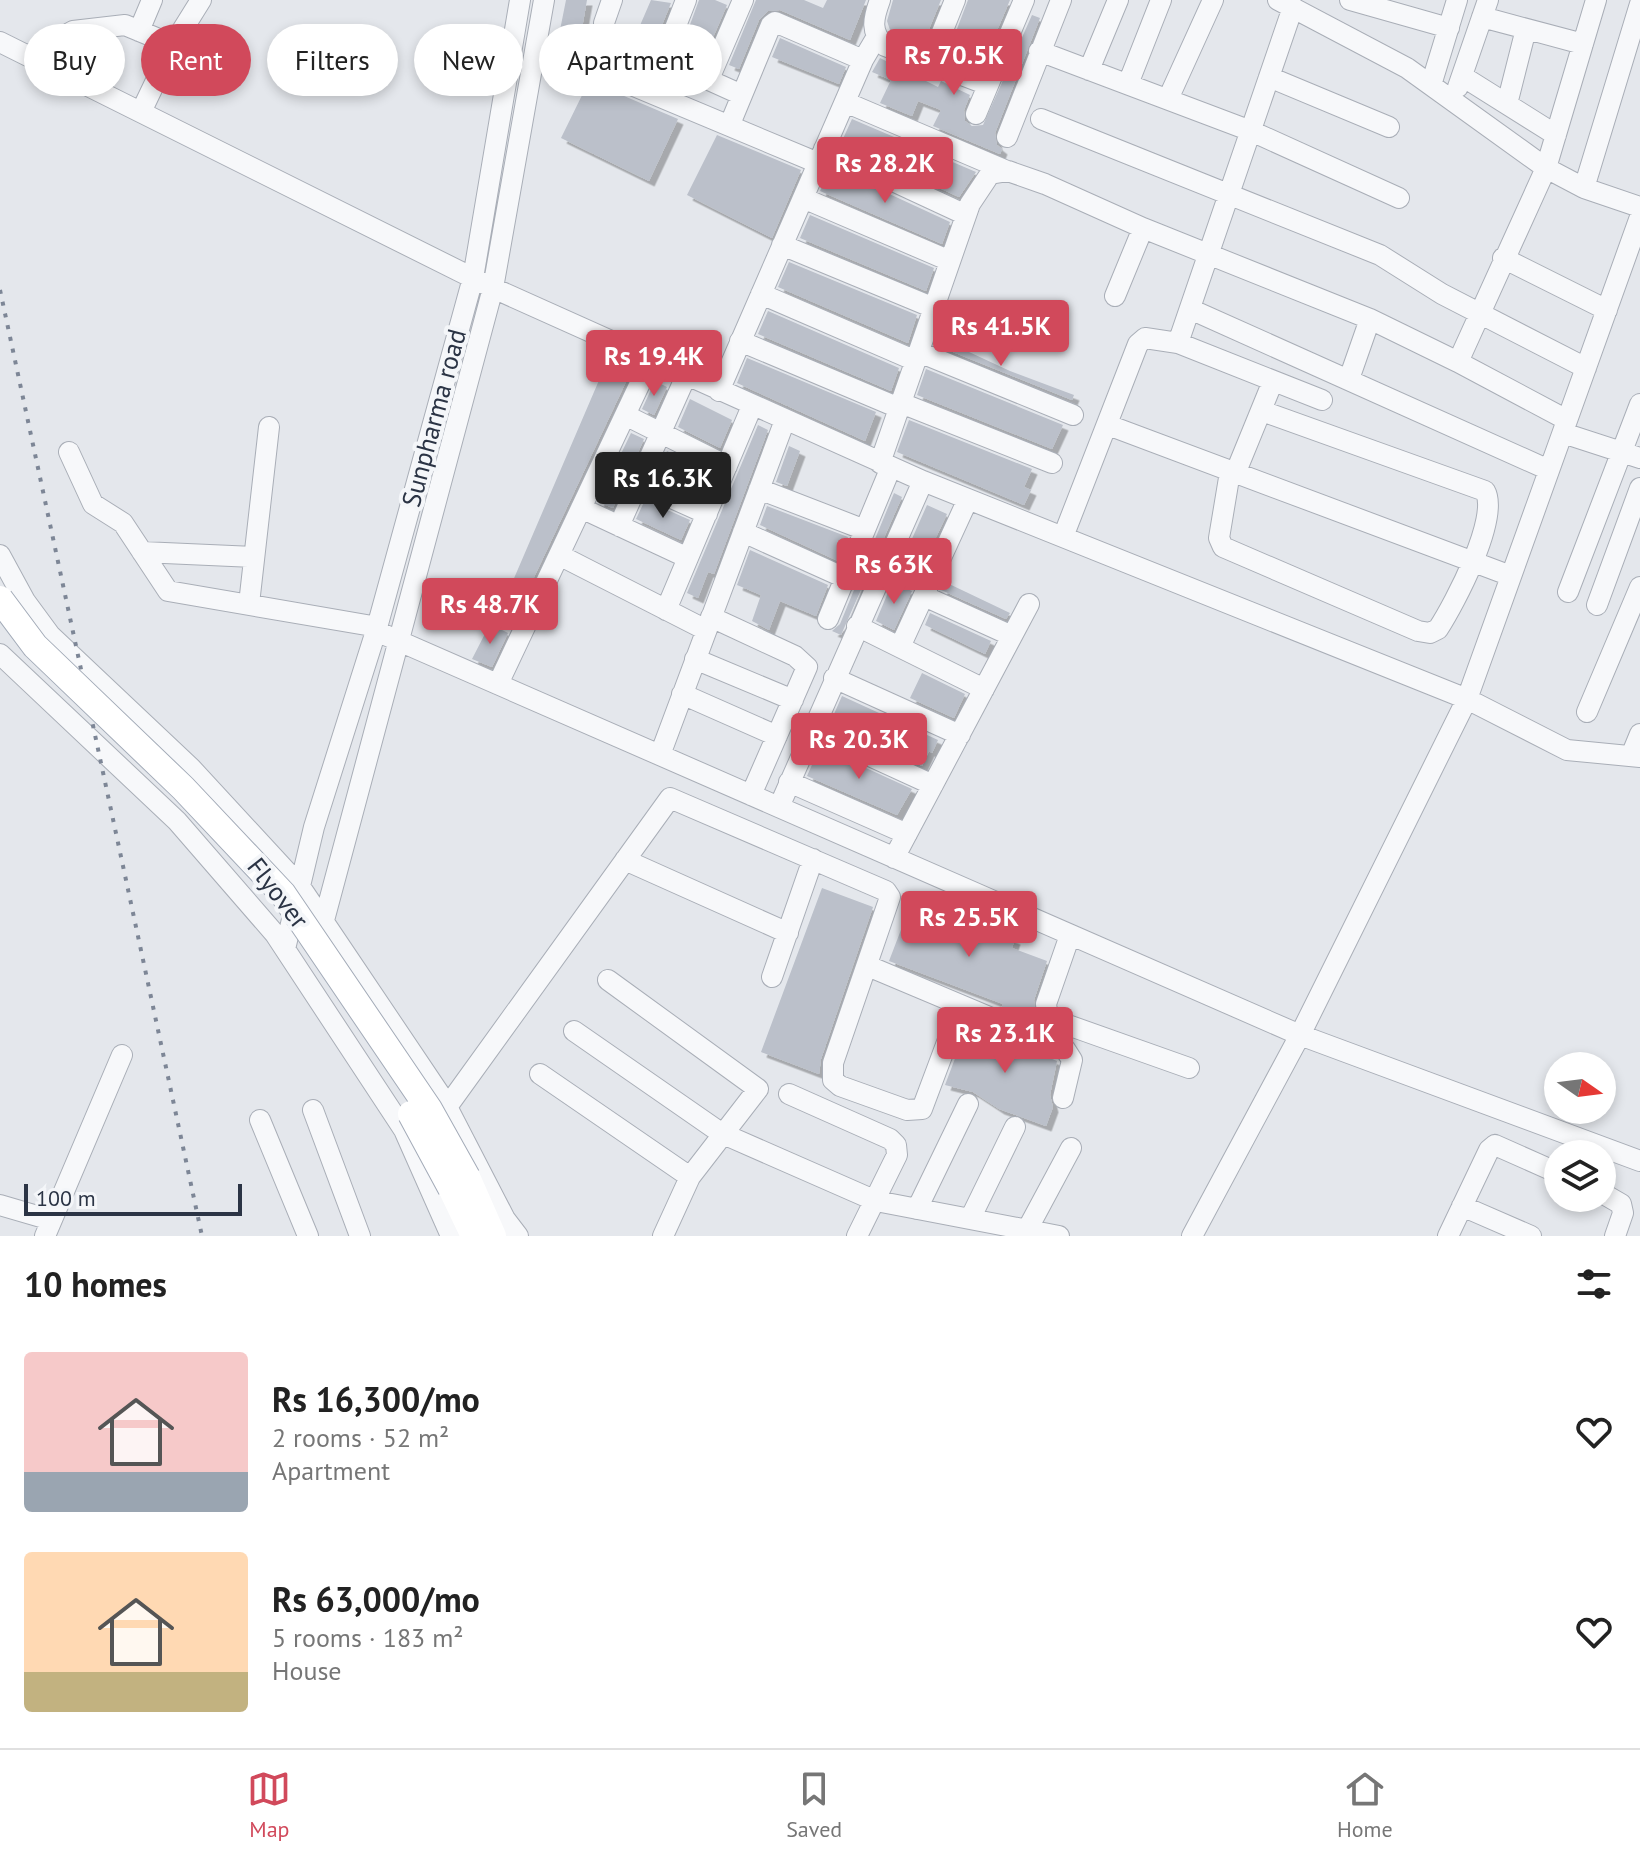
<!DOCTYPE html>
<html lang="en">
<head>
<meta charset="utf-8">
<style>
	:root { --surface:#fff; --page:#f2f2f2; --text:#222; --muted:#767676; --line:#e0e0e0; --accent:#d1495b }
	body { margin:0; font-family:"PT Sans",sans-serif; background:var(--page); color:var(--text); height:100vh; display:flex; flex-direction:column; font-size:30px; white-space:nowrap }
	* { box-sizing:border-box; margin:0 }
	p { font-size:26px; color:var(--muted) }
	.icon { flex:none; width:44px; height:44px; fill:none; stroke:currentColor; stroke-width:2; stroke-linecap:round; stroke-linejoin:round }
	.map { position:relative; height:1236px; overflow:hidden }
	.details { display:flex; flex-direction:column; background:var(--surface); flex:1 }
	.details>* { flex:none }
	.hud { position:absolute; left:24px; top:24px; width:800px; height:72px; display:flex; gap:16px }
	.needle { width:52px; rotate:104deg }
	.fabs { position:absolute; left:1544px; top:1052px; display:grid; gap:16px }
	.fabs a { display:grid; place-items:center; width:72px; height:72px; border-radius:50%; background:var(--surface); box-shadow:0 4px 12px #0003; font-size:40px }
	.scale { position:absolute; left:24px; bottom:20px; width:218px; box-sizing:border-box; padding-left:8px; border:4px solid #2b3445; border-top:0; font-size:22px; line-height:28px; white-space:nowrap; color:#2b3445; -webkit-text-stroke:6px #f4f6f9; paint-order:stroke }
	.price { position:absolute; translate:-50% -68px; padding:0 18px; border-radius:8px; background:var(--accent); color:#fff; font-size:26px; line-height:52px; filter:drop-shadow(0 2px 4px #0008) }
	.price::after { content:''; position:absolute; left:50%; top:48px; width:24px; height:18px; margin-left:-12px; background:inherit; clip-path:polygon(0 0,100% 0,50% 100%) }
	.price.selected { background:#222; color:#fff }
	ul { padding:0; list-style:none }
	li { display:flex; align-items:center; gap:24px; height:200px; padding:0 24px }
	li span { display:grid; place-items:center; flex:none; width:224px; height:160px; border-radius:8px; color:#555 }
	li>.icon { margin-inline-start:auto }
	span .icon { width:96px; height:96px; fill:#fffc; stroke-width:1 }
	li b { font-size:34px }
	h2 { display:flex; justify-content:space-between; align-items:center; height:96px; padding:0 24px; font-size:34px }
	.tag { padding:0 28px; border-radius:36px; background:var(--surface); box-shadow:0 4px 12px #0003; font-size:28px; line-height:72px }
	.tag.selected { background:var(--accent); color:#fff }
	.tabs { display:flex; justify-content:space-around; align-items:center; height:112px; border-top:2px solid var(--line); background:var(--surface); font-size:22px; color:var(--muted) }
	.tabs a { display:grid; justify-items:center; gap:4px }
	.tabs .selected { color:var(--accent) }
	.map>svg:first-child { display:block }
	.building { fill:#bbc0ca; filter:url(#shadow) }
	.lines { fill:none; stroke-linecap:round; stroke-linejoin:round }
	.minor-casing { stroke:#a9aeb7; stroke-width:22 }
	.major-casing { stroke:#a3abb8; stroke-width:28 }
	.minor { stroke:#f7f8fa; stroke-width:20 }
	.major { stroke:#fff; stroke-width:26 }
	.rail { stroke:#7d8696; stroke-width:4; stroke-dasharray:4 8; stroke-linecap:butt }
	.major-bridge-casing { stroke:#a3abb8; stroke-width:28; stroke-linecap:butt }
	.major-bridge { stroke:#fff; stroke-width:26 }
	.labels { text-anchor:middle; stroke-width:8; stroke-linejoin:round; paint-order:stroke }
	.street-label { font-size:26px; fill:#2b3445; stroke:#f4f6f9 }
</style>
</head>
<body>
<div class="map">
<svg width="1640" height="1236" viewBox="0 0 1640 1236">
	<defs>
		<filter id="shadow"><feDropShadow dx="5.5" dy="5.5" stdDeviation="0" flood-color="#0004"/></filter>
	</defs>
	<rect width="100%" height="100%" fill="#e4e7ec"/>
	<path class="building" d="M566,0h21l-8,45 -21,-5z
		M651,0l20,3 -14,34 -19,-7z
		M699,0h16l12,5 -25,58 -22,-11z
		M756,0h48l19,8 4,-8h39l-16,40 -70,-30 -12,1 -9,9 -20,49 -10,-4z
		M893,0h48l-19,46 -31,-13 -4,-12z
		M968,0h42l-29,68 -34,-13z
		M1032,15l8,3 -45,115 2,12 5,4 -2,5 -67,-28 8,-16 -23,-9 -6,15 -32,-13 11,-23 -19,-8 8,-14 58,29 3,-6 29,14 -6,15 1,11 7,5 11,-1z
		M780,38l66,29 -7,17 -67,-27z
		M589,81l89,38 -29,62 -88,-43z
		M852,119l124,53 -17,25 -118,-54z
		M717,135l84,35 -29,68 -85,-43z
		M831,167l119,55 -8,22 -122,-53z
		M810,215l124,53 -8,23 -126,-53z
		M789,262l128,53 -9,28 -130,-56z
		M768,311l131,57 -8,23 -133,-57z
		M941,339l69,32 64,24 -2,5 -134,-54z
		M609,357l23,12 -104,221 -16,-7z
		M747,358l129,54 -11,29 -128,-58z
		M926,369l137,56 -11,24 -135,-54z
		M655,381l12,6 -13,28 -12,-6z
		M690,399l42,21 -12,28 -42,-21z
		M909,420l123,49 -8,18 7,3 -7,15 -127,-53z
		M758,425l10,5 -54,144 -6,-2 -10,26 -11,-5z
		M631,433l13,6 -12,27 -14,-6z
		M789,446l11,5 -13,35 -11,-4z
		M667,451l43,21 -10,24 -45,-20z
		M607,483l14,6 -8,19 -15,-6z
		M894,493l8,4 -61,138 -9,-4 8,-7z
		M645,500l45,20 -9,20 -45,-21z
		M927,505l20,9 -25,53 -19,-8z
		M767,506l81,31 -10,24 -78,-36z
		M750,550l78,35 -12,31 -36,-15 -11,29 -17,-9 9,-26 -24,-10z
		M945,582l65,31 -4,6 -65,-29z
		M892,583l20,8 -18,39 -18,-9z
		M930,613l61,28 -6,13 -60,-29z
		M490,624l18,9 -16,34 -20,-8z
		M922,673l43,21 -11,24 -44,-20z
		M842,696l96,44 -6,13 -3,-2 -7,15 -92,-43z
		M820,747l92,42 -15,26 -90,-39z
		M822,888l51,19 -52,152 -2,15 -58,-22z
		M912,901l103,38 -3,9 35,13 -13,39 2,23 -35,-15 2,-4 -114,-43z
		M968,1024l89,37 -7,34 3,12 -7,19 -47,-17 -26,-17 -28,-7z"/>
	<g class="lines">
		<defs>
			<path id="minor" d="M612,0l-8,23 3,11 135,61
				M880,0c-7,19 -10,32 5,46l103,39
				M1278,0l129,68 139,100 38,20 56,19
				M1350,0l99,28
				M1482,17l101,27
				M139,31l13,-31
				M0,42l493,246 430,193 544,218 100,51 73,7
				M536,45l282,118
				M1039,51l212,80 148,67
				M28,56l45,-25 52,-6 48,20 28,-45
				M663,59l23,-59
				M930,62l25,-62
				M1089,70l29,-70
				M1462,76l94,59
				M1269,77l120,50
				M709,79l34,-79
				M1128,84l33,-84
				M1431,85l26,-85
				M1458,87l30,-87
				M1168,99l45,-99
				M845,102l162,69
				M1507,104l19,-75
				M141,112l32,-67
				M976,114l48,-114
				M1041,119l339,136 62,39 144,74
				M730,124l41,-99 4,-3 88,38
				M1007,137l54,-137
				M824,149l142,66
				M1584,188l56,-184
				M803,198l147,63
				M782,245l152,63
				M1503,258l104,52
				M761,294l155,67
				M1115,296l28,-68
				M1190,309l359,161
				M740,341l159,67
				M1178,343l115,-336
				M919,352l154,63
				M1458,362l109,58
				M1349,379l21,-60 88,43 88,-194 50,-168
				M719,391l144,-331 13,-22
				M901,403l151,60
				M625,415l102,51
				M1108,425l403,151
				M1563,433l77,25
				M69,452l24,52 30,19 45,68 210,36
				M880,463l90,-259 20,-30 18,-3 37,13 98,44 227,91
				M601,466l106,48
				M1230,472l-11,66 4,9 195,84 12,2 8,-4c17,-26 62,-112 47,-138l-223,-80
				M1235,474l38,-93
				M759,489l106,41
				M581,508l107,50
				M619,526l67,-150
				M743,532l102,46
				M1063,537l75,-193 7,-6 33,5 144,57
				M142,552l112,5
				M0,555l25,46 25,34 141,133 108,117 144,214 62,120 13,17
				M559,555l147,75
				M884,565l45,19
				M1568,592l72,-188
				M924,596l88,40
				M249,604l20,-177
				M1597,605l43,-117
				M666,610l86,-204
				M711,617l84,39 12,11 -56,128
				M828,619l63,-152
				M857,626l127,63
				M376,631l924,404 340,126
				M900,647l68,-148
				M0,654l177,167 98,113 129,196 47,106
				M695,659l98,41
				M834,678l126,57
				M498,684l153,-324
				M682,694l95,42
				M1587,712l53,-125
				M811,729l122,56
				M660,755l125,-335
				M1631,756l9,-22
				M789,782l118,52
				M779,807l144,-326
				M894,858l135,-254
				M625,860l163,73
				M323,924l170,-636 51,-288
				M1070,935l-24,69 2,14 141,50
				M285,949l29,-122 62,-196 97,-353 47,-278
				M868,966l197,83 7,11 -9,38
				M772,977l41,-118
				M608,980l150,109 -68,88 -27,59
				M574,1031l147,102 155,68 183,35
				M540,1074l150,103
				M789,1094l101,45 6,6 1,10 -40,81
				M447,1107l223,-309 216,93 4,6 -57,166v17l7,6 67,24 15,-1 39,-104
				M313,1110l47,126
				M260,1120l48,116
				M1602,1193l19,11 2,9 -8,23
				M0,1205l51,15
				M1462,1206l69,30
				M917,1209l51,-105
				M970,1219l45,-92
				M1027,1230l44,-82
				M45,1236l77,-181
				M1192,1236l108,-201 167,-336 173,-482
				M1448,1236l41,-86 6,-5 63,28"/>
			<path id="major" d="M467,1177l26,59
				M451,1188l23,48"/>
		</defs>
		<use href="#minor" class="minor-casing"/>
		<use href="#major" class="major-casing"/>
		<use href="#minor" class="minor"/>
		<use href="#major" class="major"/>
		<path class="rail" d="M0,290l202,946"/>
		<defs>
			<path id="major-bridge" d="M0,599l35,47 148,142 100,106 146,215 38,68
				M411,1114l40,74"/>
		</defs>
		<use href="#major-bridge" class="major-bridge-casing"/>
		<use href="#major-bridge" class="major-bridge"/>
	</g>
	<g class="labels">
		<g class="street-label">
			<text transform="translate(434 418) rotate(-75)" y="9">Sunpharma road</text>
			<text transform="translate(278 893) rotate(52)" y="9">Flyover</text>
		</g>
	</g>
</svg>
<div class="fabs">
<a><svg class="needle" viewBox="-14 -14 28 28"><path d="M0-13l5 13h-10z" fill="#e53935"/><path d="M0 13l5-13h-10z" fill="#767676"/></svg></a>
<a><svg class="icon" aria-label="layers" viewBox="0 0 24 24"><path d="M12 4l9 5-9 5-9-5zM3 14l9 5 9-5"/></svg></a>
</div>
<div class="scale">100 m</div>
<b class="price" style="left:954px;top:97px">Rs 70.5K</b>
<b class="price" style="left:885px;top:205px">Rs 28.2K</b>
<b class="price" style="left:1001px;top:368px">Rs 41.5K</b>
<b class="price" style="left:654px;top:398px">Rs 19.4K</b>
<b class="price selected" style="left:663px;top:520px">Rs 16.3K</b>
<b class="price" style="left:894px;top:606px">Rs 63K</b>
<b class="price" style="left:490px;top:646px">Rs 48.7K</b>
<b class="price" style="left:859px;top:781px">Rs 20.3K</b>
<b class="price" style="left:969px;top:959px">Rs 25.5K</b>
<b class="price" style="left:1005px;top:1075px">Rs 23.1K</b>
<div class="hud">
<a class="tag">Buy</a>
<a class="tag selected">Rent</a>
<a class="tag">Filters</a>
<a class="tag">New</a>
<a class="tag">Apartment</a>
</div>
</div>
<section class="details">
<h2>10 homes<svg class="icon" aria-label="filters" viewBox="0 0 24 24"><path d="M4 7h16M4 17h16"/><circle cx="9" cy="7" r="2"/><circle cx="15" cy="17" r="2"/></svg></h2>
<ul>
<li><span style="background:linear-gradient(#f6c9c9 75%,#9aa5b1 0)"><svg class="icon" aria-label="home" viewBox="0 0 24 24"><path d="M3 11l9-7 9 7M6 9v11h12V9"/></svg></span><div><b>Rs 16,300/mo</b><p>2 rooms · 52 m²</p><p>Apartment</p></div><svg class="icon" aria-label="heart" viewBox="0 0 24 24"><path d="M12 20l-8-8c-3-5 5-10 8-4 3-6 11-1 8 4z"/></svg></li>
<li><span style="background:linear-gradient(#ffd9b3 75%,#c2b280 0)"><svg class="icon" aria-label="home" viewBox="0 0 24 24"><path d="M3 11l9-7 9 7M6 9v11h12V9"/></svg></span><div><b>Rs 63,000/mo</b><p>5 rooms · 183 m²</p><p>House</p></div><svg class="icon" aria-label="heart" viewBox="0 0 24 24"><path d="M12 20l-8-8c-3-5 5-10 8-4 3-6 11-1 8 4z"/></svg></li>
</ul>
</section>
<nav class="tabs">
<a class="selected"><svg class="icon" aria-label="map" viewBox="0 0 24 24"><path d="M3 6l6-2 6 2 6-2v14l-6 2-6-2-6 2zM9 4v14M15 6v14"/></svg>Map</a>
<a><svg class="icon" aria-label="saved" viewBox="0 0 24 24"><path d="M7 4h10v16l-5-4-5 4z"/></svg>Saved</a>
<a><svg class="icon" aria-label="home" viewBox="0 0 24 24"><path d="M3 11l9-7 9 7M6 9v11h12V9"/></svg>Home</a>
</nav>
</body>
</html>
